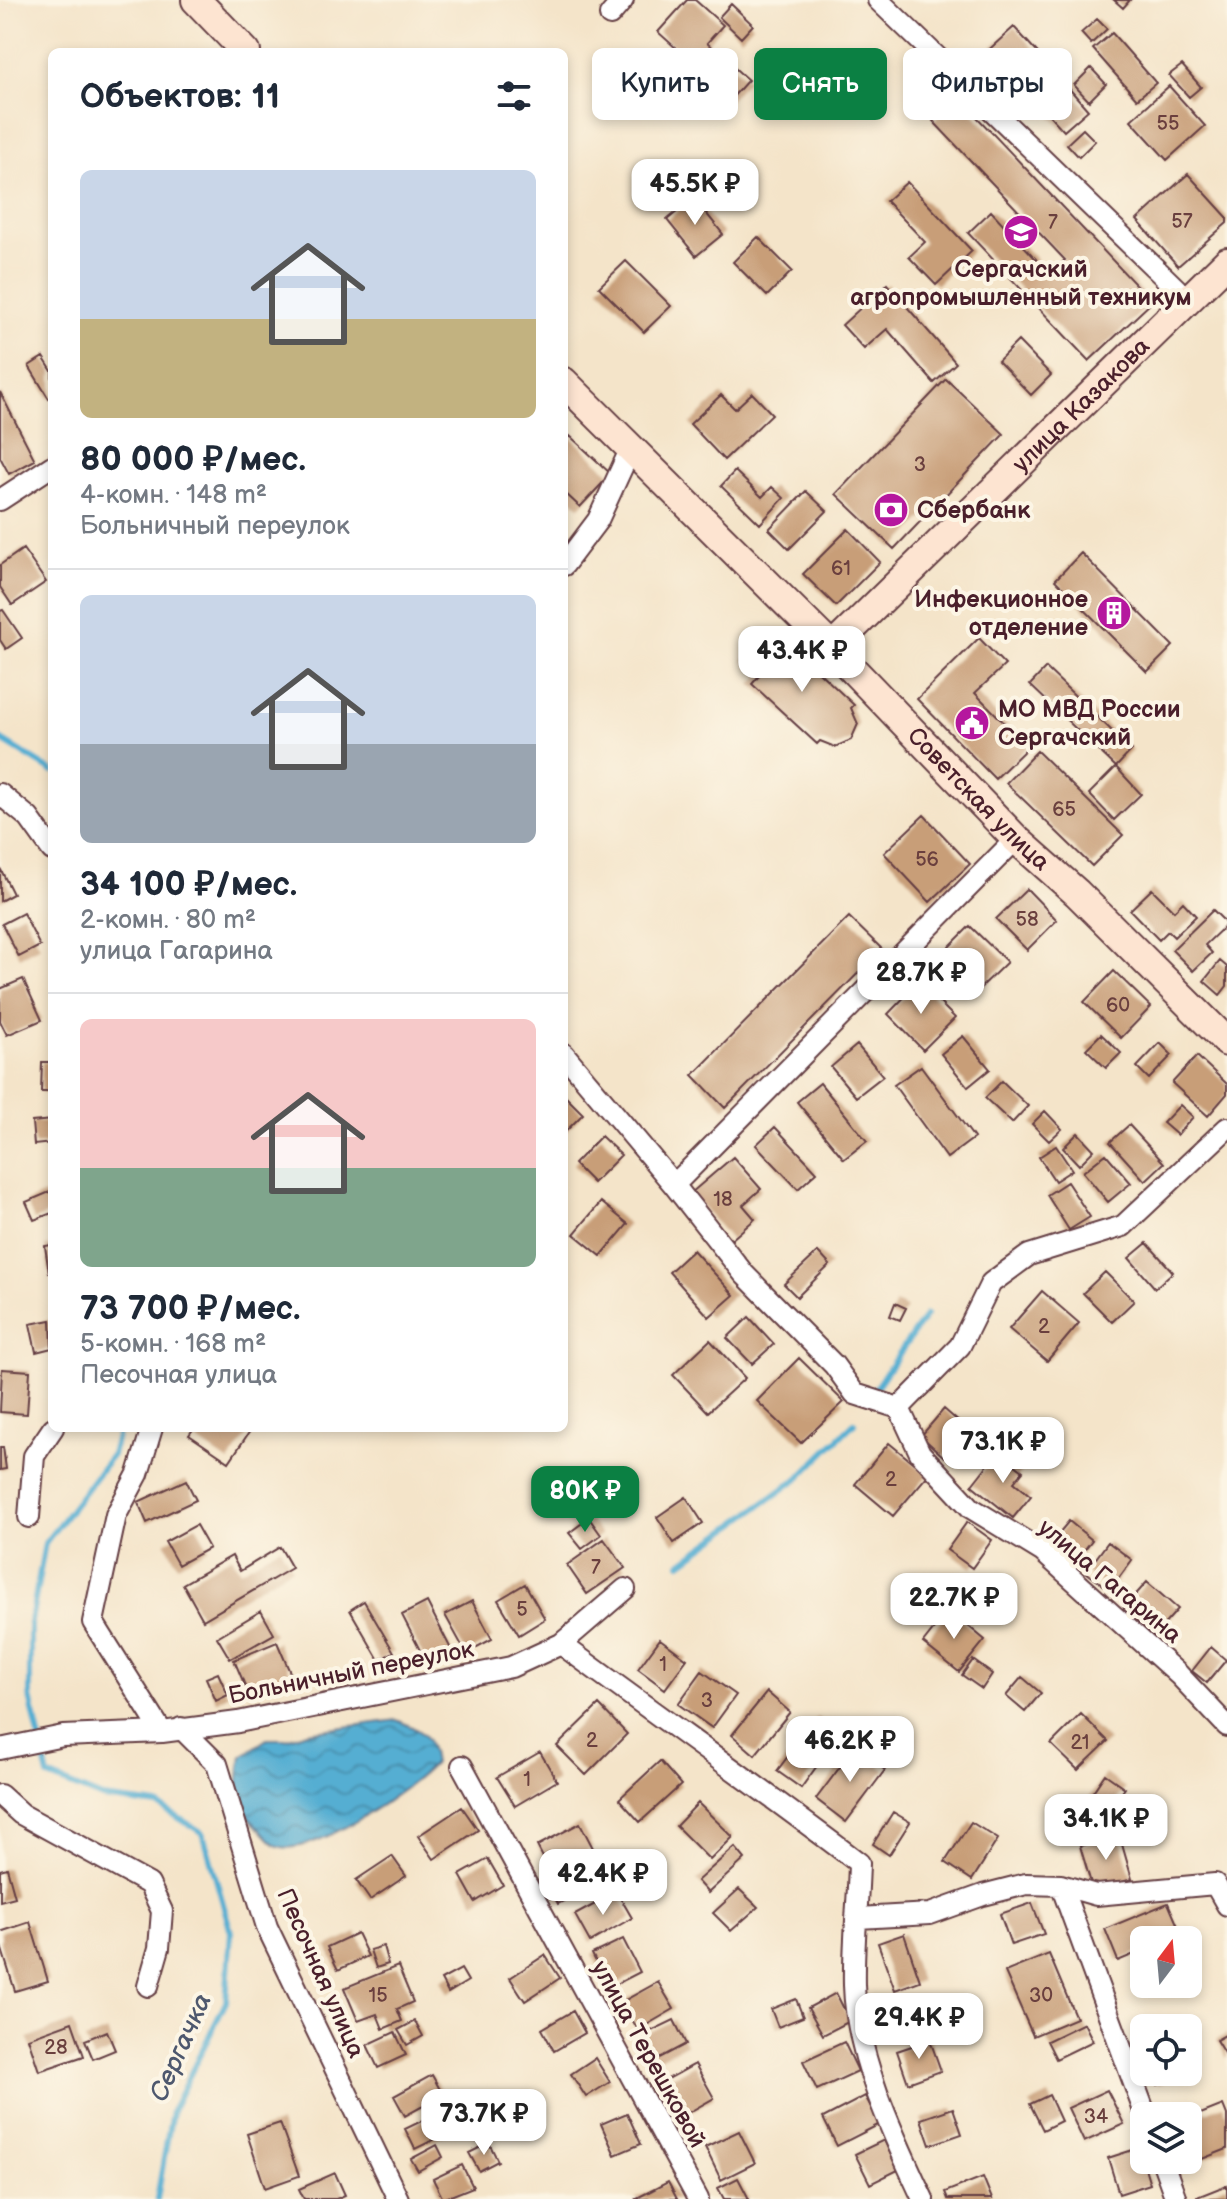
<!DOCTYPE html>
<html lang="ru">
<head>
<meta charset="utf-8">
<style>
	:root { --surface:#fff; --page:#f6f6f7; --text:#1f2937; --muted:#747a83; --line:#e0e1e3; --accent:#0b8043 }
	body { margin:0; font-family:"Balsamiq Sans",sans-serif; background:var(--page); color:var(--text); height:100vh; display:flex; flex-direction:column; font-size:30px; white-space:nowrap }
	* { box-sizing:border-box; margin:0 }
	p { font-size:26px; color:var(--muted) }
	.icon { flex:none; width:44px; height:44px; fill:none; stroke:currentColor; stroke-width:2; stroke-linecap:round; stroke-linejoin:round }
	.map { position:relative; flex:1; overflow:hidden }
	.sheet { position:absolute; left:48px; top:48px; width:520px; height:1384px; display:flex; flex-direction:column; background:var(--surface); border-radius:12px; box-shadow:0 4px 12px #0003 }
	.sheet>* { flex:none }
	.banner { position:absolute; left:592px; top:48px; width:514px; height:72px; display:flex; gap:16px }
	.needle { width:52px; rotate:16deg }
	.fabs { position:absolute; left:1130px; top:1926px; display:grid; gap:16px }
	.fabs a { display:grid; place-items:center; width:72px; height:72px; border-radius:12px; background:var(--surface); box-shadow:0 4px 12px #0003; font-size:40px }
	.price { position:absolute; translate:-50% -68px; padding:0 18px; border-radius:16px; background:#fff; color:#222; font-size:26px; line-height:52px; filter:drop-shadow(0 2px 4px #0008) }
	.price::after { content:''; position:absolute; left:50%; top:48px; width:24px; height:18px; margin-left:-12px; background:inherit; clip-path:polygon(0 0,100% 0,50% 100%) }
	.price.on { background:var(--accent); color:#fff }
	ul { padding:0; list-style:none }
	li { display:grid; align-content:center; gap:16px; height:424px; padding:0 32px }
	li+li { border-top:2px solid var(--line) }
	li span { display:grid; place-items:center; height:248px; border-radius:12px; color:#555 }
	li>.icon { margin-inline-start:auto }
	span .icon { width:144px; height:144px; fill:#fffc; stroke-width:1 }
	li b { font-size:34px }
	h2 { display:flex; justify-content:space-between; align-items:center; height:96px; padding:0 32px; font-size:34px }
	.pill { padding:0 28px; border-radius:12px; background:var(--surface); box-shadow:0 4px 12px #0003; font-size:28px; line-height:72px }
	.pill.on { background:var(--accent); color:#fff }
	.map>svg:first-child { display:block }
	.water { fill:url(#water-waves); stroke:#50667e; stroke-width:2 }
	.lines { fill:none; stroke-linecap:round; stroke-linejoin:round }
	.stream { stroke:#55aed2; stroke-width:6 }
	.building { fill:#c89e78 }
	.street-casing { stroke:#643d43; stroke-width:24 }
	.secondary-casing { stroke:#643d43; stroke-width:32 }
	.street { stroke:#fff; stroke-width:20 }
	.secondary { stroke:#fde4d1; stroke-width:28 }
	.labels { text-anchor:middle; stroke-width:8; stroke-linejoin:round; paint-order:stroke }
	.number-label { font-size:20px; fill:#6a3f3e }
	.poi-label { font-size:24px; font-weight:bold; fill:#4a1f2b; stroke:#fcf5e5; text-anchor:start }
	.street-label { font-size:24px; fill:#4a1f2b; stroke:#fcf5e5 }
	.water-label { font-size:26px; font-style:italic; fill:#4e586e; stroke:#fcf5e5 }
</style>
</head>
<body>
<div class="map">
<svg width="1227" height="2199" viewBox="0 0 1227 2199">
	<defs>
		<pattern id="water-waves" width="16" height="10" patternUnits="userSpaceOnUse" patternTransform="scale(2)"><rect width="16" height="10" fill="#55aed2"/><path d="M0 5q4-4 8 0t8 0" fill="none" stroke="#488dab"/></pattern>
	</defs>
	<rect width="100%" height="100%" fill="#fcf5e5"/>
	<filter id="ink" filterUnits="userSpaceOnUse"><feTurbulence type="fractalNoise" baseFrequency=".0125" numOctaves="2"/><feDisplacementMap in="SourceGraphic" scale="16" xChannelSelector="R" yChannelSelector="G"/><feConvolveMatrix kernelMatrix="1 2 1 2 8 2 1 2 1" color-interpolation-filters="sRGB"/></filter>
	<filter id="wash" filterUnits="userSpaceOnUse"><feTurbulence type="fractalNoise" baseFrequency=".006" numOctaves="4" result="noise"/><feDisplacementMap in="SourceGraphic" scale="32" xChannelSelector="R" yChannelSelector="G"/><feGaussianBlur stdDeviation="1.8" result="paint"/><feColorMatrix in="noise" values="0 0 0 0 0 0 0 0 0 0 0 0 0 0 0 0 0 1.4 0 .05"/><feComposite in="paint" operator="in"/></filter>
	<g filter="url(#wash)">
		<rect width="100%" height="100%" fill="#f4e4c9"/>
		<path class="water" d="M397,1720c26,12 33,14 37,43 -22,25 -123,96 -156,83 -6,-2 -13,-12 -18,-17 -26,-23 -24,-41 -18,-73l25,-17h19l21,-7z"/>
		<g class="lines">
			<path class="stream" d="M0,739l52,32
				M876,1387l50,-72
				M119,1428l-7,27 -67,88 -15,84v70l18,79 54,22 56,7 45,28 28,99 -5,70 -54,109 -15,88
				M681,1563l120,-87 53,-53"/>
		</g>
		<g id="blocks">
			<path class="building" d="M687,0h8l28,25 -16,18 41,37 -28,31 -54,-49 11,-13 -19,-17z
				M1114,0h16l-7,8z
				M731,4l22,21 -12,13 -22,-21z
				M1097,19l10,10 -16,15 -10,-11z
				M1014,27l33,36 -31,28 -33,-36z
				M1112,33l44,50 -19,16 -44,-50z
				M1182,65l19,22 -12,10 -20,-22z
				M1091,68l15,16 -17,17 -15,-16z
				M1066,85l22,25 -24,21 -22,-24z
				M1169,86l36,40 -38,34 -36,-40z
				M958,97l194,205 -63,59 -121,-128 23,-22 59,63 15,-14 -132,-139z
				M1083,129l12,12 -16,16 -12,-13z
				M1188,174l39,43v6l-49,43 -41,-46z
				M907,182l65,69 -36,34 -27,-28 16,-15 -39,-41z
				M694,198l29,36 -27,22 -29,-36z
				M758,237l34,34 -25,25 -34,-34z
				M626,261l45,45 -27,26 -45,-45z
				M887,284l69,79 -22,20 -47,-54 -23,20 -22,-24z
				M1018,341l33,34 -20,20 -33,-34z
				M43,357l9,14v26l-3,2 -20,-33z
				M946,379l58,55 -110,115 -58,-55z
				M0,392l35,68 -26,14 -9,-17z
				M752,393l20,21 -48,46 -34,-36 31,-29 14,14z
				M570,436l41,38 -31,33 -16,-15v-50z
				M735,471l27,26 10,-10 12,11 -24,26 -39,-38z
				M806,491l21,20 -38,38 -20,-20z
				M848,529l32,33 -44,44 -33,-32z
				M23,549l23,33 -34,23 -12,-18v-22z
				M1081,553l92,93 -26,26 -92,-92z
				M3,610l19,28 -16,11 -6,-9v-29z
				M765,636l16,16 8,-8 65,61 -3,3 7,16 -7,16 -16,7 -15,-6 -3,3 -65,-60 7,-8 -16,-16z
				M979,638l26,27 -30,28 53,54 -33,32 -78,-80z
				M1046,668l86,82 -16,17 -86,-82z
				M1037,751l86,84 -31,31 -86,-83z
				M1116,767l25,27 -27,26 -25,-26z
				M924,815l46,49 -40,38 -46,-49z
				M0,868l13,26 -13,7z
				M1027,889l30,31 -30,30 -31,-31z
				M1152,889l22,22 9,-9 13,14 -22,21 -6,-6 -9,9 -29,-30z
				M1213,910l14,14 -22,21 7,8 -19,18 -21,-21z
				M23,913l17,33 -21,11 -17,-33z
				M849,917l33,32 -157,159 -32,-33z
				M970,926l37,36 -34,33 -36,-36z
				M1220,961l7,6v19l-7,9 -16,-14z
				M1114,971l37,36 -30,31 -37,-36z
				M23,979l19,41 -35,15 -7,-14v-32z
				M919,982l36,36 -32,32 -35,-36z
				M1101,1034l20,19 -15,15 -20,-19z
				M963,1036l27,33 -22,18 -27,-33z
				M1160,1043l12,12 -23,24 -12,-12z
				M857,1045l26,31 -27,21 -25,-30z
				M1197,1056l30,28v10l-19,22 -36,-33z
				M42,1062h10v30h-11z
				M921,1066l53,72 -27,20 -53,-73z
				M1002,1081l26,25 -16,17 -27,-25z
				M820,1083l47,58 -23,18 -47,-57z
				M564,1095l19,19 -19,19z
				M1180,1105l13,12 -16,18 -14,-12z
				M1045,1111l17,18 -13,12 -17,-17z
				M52,1120v23l-18,2 -2,-23z
				M1129,1125l35,38 -19,18 -35,-39z
				M775,1127l42,45 -19,17 -42,-44z
				M1078,1133l16,17 -15,15 -16,-17z
				M601,1136l20,19 -28,28 -19,-19z
				M1056,1146l16,24 -17,11 -16,-24z
				M1106,1154l25,29 -23,19 -25,-30z
				M733,1157l28,32 -18,16 12,14 -24,21 -40,-47z
				M1067,1182l23,35 -21,13 -22,-35z
				M52,1191v22l-18,7 -8,-18z
				M601,1202l27,22 -27,32 -27,-22z
				M1147,1243l26,29 -18,16 -26,-30z
				M52,1245v27l-3,1 -4,-27z
				M693,1250l41,45 -25,22 -40,-45z
				M818,1252l12,13 -33,32 -13,-13z
				M1105,1272l29,29 -22,21 -29,-29z
				M1042,1291l37,32 -32,38 -38,-32z
				M895,1303l11,5 -6,12 -10,-4z
				M749,1317l25,27 -22,20 -25,-26z
				M51,1320l1,28 -16,4 -6,-28z
				M710,1340l35,38 -37,34 -35,-37z
				M799,1358l45,44 -43,41 -44,-42z
				M2,1369l28,2 -3,43 -27,-2z
				M944,1409l24,21 -24,27 -23,-21z
				M194,1428h58l-23,34 -40,-27z
				M889,1443l39,32 -35,41 -38,-32z
				M0,1447h3l3,22 -6,1z
				M998,1452l25,19 -9,11 17,14 -18,22 -41,-33z
				M186,1480l10,20 -49,23 -9,-21z
				M686,1497l17,26 -29,20 -17,-26z
				M589,1518l12,17 -19,14 -13,-16z
				M1069,1521l23,19 -15,19 -24,-19z
				M967,1522l25,18 -20,28 -25,-18z
				M196,1525l13,23 -31,17 -13,-23z
				M604,1539l21,29 -38,26 -20,-29z
				M1108,1542l24,18 -22,30 -24,-18z
				M280,1547l12,21 -89,52 -20,-36 49,-28 8,15z
				M1147,1582l31,27 -24,27 -31,-27z
				M525,1584l20,35 -26,16 -21,-35z
				M364,1601l30,51 -15,8 -29,-50z
				M472,1601l20,38 -26,14 -21,-38z
				M427,1602l27,53 -25,13 -27,-53z
				M949,1610l36,30 -26,32 -36,-29z
				M261,1611l13,23 -44,25 -13,-22z
				M660,1639l27,20 -22,30 -27,-20z
				M277,1642l15,35 -43,18 -15,-35z
				M1211,1647l15,13 -19,23 -15,-12z
				M973,1660l19,14 -10,15 -20,-14z
				M702,1671l34,24 -24,33 -34,-24z
				M218,1673l10,22 -12,6 -10,-23z
				M1022,1677l19,16 -16,19 -19,-16z
				M767,1692l23,20 -35,43 -23,-20z
				M599,1705l28,29 -41,41 -29,-29z
				M1081,1714l27,27 -30,29 -27,-26z
				M817,1717l23,17 -39,54 -24,-17z
				M855,1747l30,23 -39,52 -30,-23z
				M540,1752l17,29 -42,25 -18,-29z
				M660,1761l21,24 -41,37 -21,-23z
				M1105,1774l20,14 -17,24 -20,-13z
				M698,1803l35,34 -23,23 -34,-34z
				M462,1807l16,23 -44,29 -16,-23z
				M893,1812l17,10 -21,33 -16,-11z
				M971,1822l27,17 -26,41 -27,-18z
				M580,1823l13,25 -43,23 -13,-25z
				M1119,1834l13,45 -39,11 -13,-44z
				M735,1847l10,12 -37,34 -11,-12z
				M392,1856l14,20 -36,24 -14,-20z
				M488,1859l15,26 -28,17 -15,-27z
				M7,1868l8,29 -15,4v-31z
				M566,1877l10,17 -18,10 -10,-18z
				M739,1889l19,18 -27,24 -18,-18z
				M617,1892l15,26 -42,24 -15,-27z
				M1032,1903l12,31 -33,11 -11,-31z
				M1168,1903l16,37h-40v10l-26,11 -13,-32z
				M30,1922l18,59 -33,10 -15,-48v-11z
				M357,1933l11,23 -30,14 -11,-23z
				M904,1934l16,47 -25,9 -17,-47z
				M623,1939l17,33 -31,16 -17,-34z
				M383,1946l5,18 -12,4 -6,-18z
				M1049,1954l27,64 -43,18 -28,-64z
				M545,1955l15,23 -35,23 -15,-23z
				M398,1966l15,36 -16,7 5,12 -19,8 -6,-15 -19,7 -14,-33z
				M461,1969l7,12 -20,12 -7,-13z
				M658,1982l16,27 -36,21 -16,-28z
				M836,1993l14,28 -27,14 -15,-27z
				M796,1999l7,18 -25,10 -7,-18z
				M573,2011l12,22 -31,18 -12,-22z
				M674,2020l12,24 -30,16 -13,-25z
				M415,2021l8,15 -16,9 -9,-15z
				M72,2022l12,34 -45,15 -11,-33z
				M1084,2023l9,18 -37,18 -9,-18z
				M107,2031l8,19 -22,9 -8,-19z
				M395,2032l11,23 -28,13 -11,-23z
				M1227,2034v24l-11,-18z
				M930,2040l11,31 -33,12 -11,-32z
				M844,2042l14,29 -41,19 -14,-29z
				M595,2058l15,24 -24,15 -15,-23z
				M695,2064l19,34 -28,16 -20,-34z
				M1152,2072h37l-31,13z
				M432,2075l11,20 -38,21 -11,-20z
				M1107,2090l17,34 -40,18 -16,-34z
				M1049,2095l12,26 -18,9 -13,-26z
				M865,2096l15,28 -43,22 -14,-28z
				M1223,2105l4,10v34l-40,16 -2,-5h3v-41z
				M953,2108l9,26 -32,11 -9,-26z
				M442,2111l10,20 -37,18 -10,-20z
				M627,2113l14,31 -26,11 -14,-31z
				M280,2123l19,53 -34,12 -18,-54z
				M739,2131l16,32 -34,17 -16,-33z
				M884,2140l14,30 -28,14 -15,-30z
				M489,2143l9,18 -19,10 -10,-18z
				M437,2145l6,12 -25,14 -7,-12z
				M1139,2148l11,36 -31,10 -11,-36z
				M462,2165l11,22 -30,12 -10,-20z
				M335,2173l10,22 -9,4h-32l-5,-10z
				M983,2177l9,22h-44l-3,-7z
				M738,2178l11,21h-25l-6,-11z
				M668,2182l9,17h-42z
				M1227,2185v14h-29l-1,-2z"/>
		</g>
	</g>
	<g filter="url(#ink)">
		<use href="#blocks" fill-opacity="0" stroke="#643d43" stroke-width="2"/>
		<g class="lines">
			<defs>
				<path id="street" d="M878,0l310,300
					M610,15l13,-15
					M0,500l52,-34
					M564,565l34,-45 33,-72
					M0,794l29,24 23,32
					M564,1054l110,131
					M899,1408l-44,-14 -21,-29 -90,-91 -70,-89 342,-346
					M899,1408l21,45 51,55 72,44 136,123 48,51
					M899,1408l61,-62 31,-63 38,-28 94,-29 104,-98
					M152,1428l-14,46 -22,41 -23,107 69,110
					M29,1517l5,-61 19,-28
					M561,1644c99,74 200,144 298,219 -1,40 -6,82 -5,122 2,72 39,150 69,214
					M181,1728l36,36 50,163 131,272
					M0,1749l63,-13 99,-4 76,-10 273,-55 50,-23 64,-55
					M462,1766l236,433
					M0,1795l21,19 128,70 13,27 -3,37 -11,38
					M1061,1885l85,231
					M858,1918l72,-4 53,-19 43,-11 35,1 35,10 119,-11 12,21
					M1162,2160l14,39"/>
				<g id="secondary">
					<path d="M196,0l50,52"/>
					<path id="s1" d="M564,382l268,266 184,191 61,54 150,149"/>
					<path id="s2" d="M832,648l395,-386"/>
				</g>
			</defs>
			<use href="#street" class="street-casing"/>
			<use href="#secondary" class="secondary-casing"/>
			<use href="#street" class="street"/>
			<use href="#secondary" class="secondary"/>
		</g>
	</g>
	<defs>
		<symbol id="university-disc" viewBox="-11 -11 22 22"><circle r="9.5" fill="#b5179e" stroke="#fcf5e5"/><path d="M0-5L7-2L0 1L-7-2ZM-4 1L0 2.5L4 1V4Q0 6-4 4Z" fill="#fff"/></symbol>
		<symbol id="bank-disc" viewBox="-11 -11 22 22"><circle r="9.5" fill="#b5179e" stroke="#fcf5e5"/><path d="M-6-4H6V4H-6ZM0-2.3a2.3 2.3 0 1 0 0 4.6a2.3 2.3 0 1 0 0-4.6Z" fill="#fff"/></symbol>
		<symbol id="building-disc" viewBox="-11 -11 22 22"><circle r="9.5" fill="#b5179e" stroke="#fcf5e5"/><path d="M-4-6H4V6H1V3H-1V6H-4ZM-2.5-4.3h1.7v1.8h-1.7ZM.8-4.3h1.7v1.8H.8ZM-2.5-1h1.7V.8h-1.7ZM.8-1h1.7V.8H.8Z" fill="#fff"/></symbol>
		<symbol id="civic-disc" viewBox="-11 -11 22 22"><circle r="9.5" fill="#b5179e" stroke="#fcf5e5"/><path d="M-.6-6.5H3V-4.5H.6V-3L4-1V1h2V6H-6V1h2V-1L-.6-3ZM-1.2 2.5V6h2.4V2.5Z" fill="#fff"/></symbol>
	</defs>
	<g fill-rule="evenodd">
		<use href="#university-disc" x="1001" y="212" width="40" height="40"/>
		<use href="#bank-disc" x="871" y="490" width="40" height="40"/>
		<use href="#building-disc" x="1094" y="593" width="40" height="40"/>
		<use href="#civic-disc" x="952" y="703" width="40" height="40"/>
	</g>
	<g class="labels">
		<g class="number-label">
			<text x="1168" y="130">55</text>
			<text x="1182" y="228">57</text>
			<text x="1053" y="229">7</text>
			<text x="920" y="471">3</text>
			<text x="841" y="575">61</text>
			<text x="1064" y="816">65</text>
			<text x="927" y="866">56</text>
			<text x="1027" y="926">58</text>
			<text x="1118" y="1012">60</text>
			<text x="723" y="1206">18</text>
			<text x="1044" y="1333">2</text>
			<text x="891" y="1486">2</text>
			<text x="596" y="1574">7</text>
			<text x="522" y="1616">5</text>
			<text x="663" y="1671">1</text>
			<text x="707" y="1707">3</text>
			<text x="592" y="1747">2</text>
			<text x="1080" y="1749">21</text>
			<text x="527" y="1786">1</text>
			<text x="378" y="2002">15</text>
			<text x="1041" y="2002">30</text>
			<text x="56" y="2054">28</text>
			<text x="1096" y="2123">34</text>
		</g>
		<g class="poi-label">
			<text x="1021" y="277" text-anchor="middle">Сергачский<tspan x="1021" dy="28">агропромышленный техникум</tspan></text>
			<text x="917" y="518">Сбербанк</text>
			<text x="1088" y="607" text-anchor="end">Инфекционное<tspan x="1088" dy="28">отделение</tspan></text>
			<text x="998" y="717">МО МВД России<tspan x="998" dy="28">Сергачский</tspan></text>
		</g>
		<g class="street-label">
			<text dy="8" stroke="none"><textPath href="#s2" startOffset="348">улица Казакова</textPath></text>
			<text dy="8" stroke="none"><textPath href="#s1" startOffset="588">Советская улица</textPath></text>
			<text transform="translate(1110 1581) rotate(40)" y="8">улица Гагарина</text>
			<text transform="translate(351 1672) rotate(-11)" y="8">Больничный переулок</text>
			<text transform="translate(321 1973) rotate(66)" y="8">Песочная улица</text>
			<text transform="translate(649 2054) rotate(61)" y="8">улица Терешковой</text>
		</g>
		<g class="water-label">
			<text transform="translate(180 2047) rotate(-66)" y="9">Сергачка</text>
		</g>
	</g>
</svg>
<div class="fabs">
<a><svg class="needle" viewBox="-14 -14 28 28"><path d="M0-13l5 13h-10z" fill="#e53935"/><path d="M0 13l5-13h-10z" fill="#747a83"/></svg></a>
<a><svg class="icon" aria-label="locate" viewBox="0 0 24 24"><circle cx="12" cy="12" r="6"/><path d="M12 2v4M12 18v4M2 12h4M18 12h4"/></svg></a>
<a><svg class="icon" aria-label="layers" viewBox="0 0 24 24"><path d="M12 4l9 5-9 5-9-5zM3 14l9 5 9-5"/></svg></a>
</div>
<b class="price" style="left:695px;top:227px">45.5K ₽</b>
<b class="price" style="left:802px;top:694px">43.4K ₽</b>
<b class="price" style="left:921px;top:1016px">28.7K ₽</b>
<b class="price" style="left:1003px;top:1485px">73.1K ₽</b>
<b class="price on" style="left:585px;top:1534px">80K ₽</b>
<b class="price" style="left:954px;top:1641px">22.7K ₽</b>
<b class="price" style="left:850px;top:1784px">46.2K ₽</b>
<b class="price" style="left:1106px;top:1862px">34.1K ₽</b>
<b class="price" style="left:603px;top:1917px">42.4K ₽</b>
<b class="price" style="left:919px;top:2061px">29.4K ₽</b>
<b class="price" style="left:484px;top:2157px">73.7K ₽</b>
<div class="banner">
<a class="pill">Купить</a>
<a class="pill on">Снять</a>
<a class="pill">Фильтры</a>
</div>
<section class="sheet">
<h2>Объектов: 11<svg class="icon" aria-label="filters" viewBox="0 0 24 24"><path d="M4 7h16M4 17h16"/><circle cx="9" cy="7" r="2"/><circle cx="15" cy="17" r="2"/></svg></h2>
<ul>
<li><span style="background:linear-gradient(#c9d6e8 60%,#c2b280 0)"><svg class="icon" aria-label="home" viewBox="0 0 24 24"><path d="M3 11l9-7 9 7M6 9v11h12V9"/></svg></span><div><b>80 000 ₽/мес.</b><p>4-комн. · 148 m²</p><p>Больничный переулок</p></div></li>
<li><span style="background:linear-gradient(#c9d6e8 60%,#9aa5b1 0)"><svg class="icon" aria-label="home" viewBox="0 0 24 24"><path d="M3 11l9-7 9 7M6 9v11h12V9"/></svg></span><div><b>34 100 ₽/мес.</b><p>2-комн. · 80 m²</p><p>улица Гагарина</p></div></li>
<li><span style="background:linear-gradient(#f6c9c9 60%,#7fa58c 0)"><svg class="icon" aria-label="home" viewBox="0 0 24 24"><path d="M3 11l9-7 9 7M6 9v11h12V9"/></svg></span><div><b>73 700 ₽/мес.</b><p>5-комн. · 168 m²</p><p>Песочная улица</p></div></li>
</ul>
</section>
</div>
</body>
</html>
